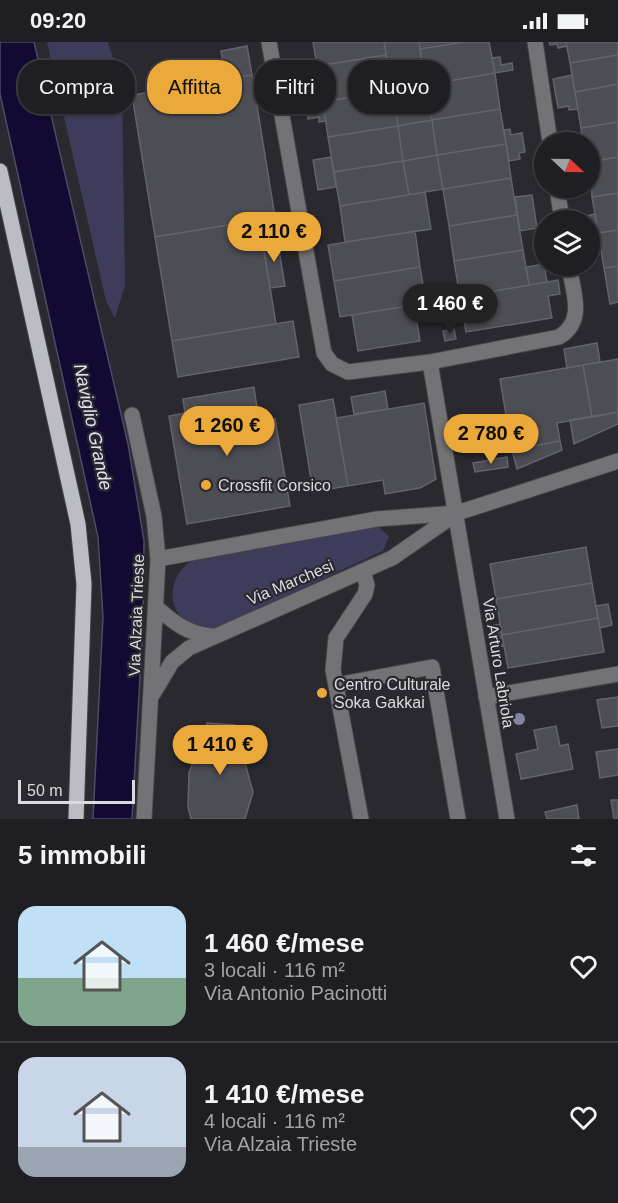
<!DOCTYPE html>
<html lang="it">
<head>
<meta charset="utf-8">
<style>
	:root { --surface:#1f1f23; --page:#27272b; --text:#f1f3f6; --muted:#a1a2a6; --line:#3c3d41; --accent:#eba93a }
	body { margin:0; font-family:Arial,sans-serif; background:var(--page); color:var(--text); height:100vh; display:flex; flex-direction:column; font-size:22px; white-space:nowrap }
	* { box-sizing:border-box; margin:0 }
	p { font-size:20px; color:var(--muted) }
	.icon { flex:none; width:33px; height:33px; fill:none; stroke:currentColor; stroke-width:2; stroke-linecap:round; stroke-linejoin:round }
	.map { position:relative; height:777px; overflow:hidden }
	.panel { display:flex; flex-direction:column; background:var(--surface); flex:1 }
	.panel>* { flex:none }
	.top-card { position:absolute; left:18px; top:18px; width:582px; height:54px; display:flex; gap:12px }
	.needle { width:39px; rotate:112deg }
	.tools { position:absolute; left:534px; top:90px; display:grid; gap:12px }
	.tools a { display:grid; place-items:center; width:66px; height:66px; border-radius:50%; background:var(--surface); box-shadow:0 2px 4px #0004,0 0 0 2px var(--line); font-size:30px }
	.scale { position:absolute; left:18px; bottom:15px; width:117px; box-sizing:border-box; padding-left:6px; border:3px solid #dbdbdf; border-top:0; font-size:16px; line-height:21px; white-space:nowrap; color:#dbdbdf; -webkit-text-stroke:4px #29292f; paint-order:stroke }
	.price { position:absolute; translate:-50% -51px; padding:0 14px; border-radius:21px; background:var(--accent); color:#111; font-size:20px; line-height:39px; filter:drop-shadow(0 2px 3px #0008) }
	.price::after { content:''; position:absolute; left:50%; top:36px; width:18px; height:14px; margin-left:-9px; background:inherit; clip-path:polygon(0 0,100% 0,50% 100%) }
	.price.selected { background:#222; color:#fff }
	ul { padding:0; list-style:none }
	li { display:flex; align-items:center; gap:18px; height:150px; padding:0 18px }
	li+li { border-top:2px solid var(--line) }
	li span { display:grid; place-items:center; flex:none; width:168px; height:120px; border-radius:18px; color:#555 }
	li>.icon { margin-inline-start:auto }
	span .icon { width:72px; height:72px; fill:#fffc; stroke-width:1 }
	li b { font-size:26px }
	h2 { display:flex; justify-content:space-between; align-items:center; height:72px; padding:0 18px; font-size:26px }
	.pill { padding:0 21px; border-radius:24px; background:var(--surface); box-shadow:0 2px 4px #0004,0 0 0 2px var(--line); font-size:21px; line-height:54px }
	.pill.selected { background:var(--accent); color:#111 }
	.status { display:flex; justify-content:space-between; align-items:center; height:42px; padding:0 30px; background:var(--surface); direction:ltr }
	.status svg { height:16px; fill:currentColor }
	.map>svg:first-child { display:block }
	.green { fill:#3e3c5a }
	.water { fill:#120a32; stroke:#4e4966; stroke-width:1.5 }
	.building { fill:#4d4d54; stroke:#63636b; stroke-width:1.5 }
	.lines { fill:none; stroke-linecap:round; stroke-linejoin:round }
	.minor-casing { stroke:#45454b; stroke-width:17 }
	.major-casing { stroke:#45454b; stroke-width:17 }
	.minor { stroke:#737376; stroke-width:15 }
	.major { stroke:#bcbcc4; stroke-width:15 }
	.tree { fill:#8584a0 }
	.poi-dot { fill:#eba93a; stroke:#29292f; stroke-width:2 }
	.labels { text-anchor:middle; stroke-width:4.5; stroke-linejoin:round; paint-order:stroke }
	.poi-label { font-size:16px; fill:#dbdbdf; stroke:#29292f; text-anchor:start }
	.street-label { font-size:16px; fill:#dbdbdf; stroke:#29292f }
	.water-label { font-size:18px; font-style:italic; fill:#e3e3f2; stroke:#29292f }
</style>
</head>
<body>
<div class="status"><b>09:20</b><svg viewBox="0 0 49 12"><path d="M0 12V9h3v3zM5 12V6h3v6zM10 12V3h3v9zM15 12V0h3v12zM26 1h20v11H26zM47 4h2v5h-2z"/></svg></div>
<div class="map">
<svg width="618" height="777" viewBox="0 0 618 777">
	<rect width="100%" height="100%" fill="#29292f"/>
	<path class="green" d="M47,0h61l14,46 3,197 -10,33 -9,-17z
		M377,484l12,10 -6,15 -165,76c-48,8 -62,-45 -23,-69z"/>
	<path class="water" d="M0,0h34l94,402 16,97 -1,83 -11,195h-39l10,-202 -5,-80 -98,-443z"/>
	<path class="building" d="M313,0h71l2,13 -69,11z
		M384,0h35l7,43 -34,5z
		M419,0h45l-44,7z
		M464,0h25l6,31 -69,12 -6,-36z
		M549,0h17l1,4 -9,2 -1,-4 -7,1z
		M566,0h52v13l-48,8z
		M247,4l5,29 -26,4 -5,-28z
		M386,13l6,35 -69,12 -6,-36z
		M618,13v29l-43,8 -5,-29z
		M500,15l1,8 11,-2 1,7 -18,3 -3,-15z
		M495,31l5,36 -68,11 -6,-35z
		M252,33l23,142 -120,20 -23,-142z
		M572,33l6,34 -9,1v-4l-11,2 -5,-29z
		M618,42v38l-37,6 -6,-36z
		M426,43l6,35 -34,6 -6,-36z
		M320,45l6,34 -7,1v-5l-11,2 -5,-30z
		M392,48l6,36 -70,11 -5,-35z
		M500,67l6,35 -69,11 -5,-35z
		M432,78l5,35 -34,6 -5,-35z
		M618,80v35l-28,5v-20h-7l-2,-14z
		M398,84l5,35 -69,11 -6,-35z
		M510,87l1,6 11,-2 3,19 -6,1 1,6 -11,2 -5,-31z
		M506,102l5,34 -68,11 -6,-34z
		M437,113l6,34 -34,6 -6,-34z
		M331,115l5,30 -18,3 -5,-30z
		M618,115v36l-26,4 -2,-35z
		M403,119l6,34 -69,11 -6,-34z
		M511,136l6,37 -68,11 -6,-37z
		M425,150l6,37 -86,13 -5,-36z
		M618,151v37l-20,3 -6,-36z
		M532,153l5,33 -17,3 -5,-34z
		M595,172l3,18 -8,1v-13h-12l-1,-2z
		M517,173l6,35 -69,11 -5,-35z
		M259,178l17,104 -104,17 -17,-104z
		M618,188v36l-14,2 -6,-35z
		M415,189l5,36 -86,14 -6,-36z
		M277,196l8,48 -15,2 -8,-48z
		M523,208l6,35 -69,12 -6,-36z
		M544,222l3,18 -18,3 -3,-18z
		M618,224v36l-8,2 -6,-36z
		M420,225l6,36 -86,14 -6,-36z
		M558,238l2,14 -12,2 4,22 -86,14 -6,-35z
		M414,263l6,36 -62,10 -6,-36z
		M293,279l6,36 -121,20 -6,-36z
		M454,287l2,10 -11,2 -2,-10z
		M597,301l3,19 -33,6 -3,-19z
		M618,317v53l-26,5 -9,-52z
		M583,323l9,52 -35,6 3,18 -48,9 -12,-71z
		M254,345l5,35 16,-3 15,87 -103,18 -18,-108 16,-3 -2,-14z
		M385,349l3,18 -34,5 -3,-17z
		M333,357l15,87 -35,6 -14,-87z
		M424,361l12,76 -16,9 -35,6 -2,-14 -35,6 -12,-68z
		M618,370v12l-44,20 -4,-24z
		M560,399l2,9 -45,19 -5,-19z
		M507,415l1,10 -33,5 -2,-9z
		M586,505l6,36 -96,16 -6,-35z
		M592,541l6,35 -96,17 -6,-36z
		M608,562l4,21 -12,3 -4,-22z
		M598,576l6,34 -96,16 -6,-33z
		M500,582l4,22 -11,1 -4,-21z
		M618,655v29l-16,2 -5,-28z
		M207,681l28,2 5,17 8,-2 5,21 -8,2 8,29 -8,27h-54l-3,-12 1,-34z
		M556,684l4,20 8,-2 5,25 -52,10 -5,-25 22,-5 -4,-19z
		M618,707v26l-18,3 -4,-26z
		M611,758h7v19h-4z
		M577,763l2,14h-32l-2,-7z"/>
	<g class="lines">
		<defs>
			<path id="minor" d="M269,0l55,311 8,11 16,8 82,-10 129,-25c27,-16 14,-45 10,-71
				M535,0l15,100
				M557,146l5,32
				M430,320l77,457
				M132,373l22,101 4,43 -14,260
				M158,517l219,-40 80,-6 161,-52
				M156,565c18,16 32,27 56,29
				M336,643l96,-18 26,152
				M153,652l19,-32 17,-14 203,-90 65,-45
				M486,655l132,-23
				M361,777l-28,-149 3,-32 29,-44 2,-9 -4,-14"/>
			<path id="major" d="M0,129l78,353 6,60 -8,235"/>
		</defs>
		<use href="#minor" class="minor-casing"/>
		<use href="#major" class="major-casing"/>
		<use href="#minor" class="minor"/>
		<use href="#major" class="major"/>
	</g>
	<circle class="tree" cx="519" cy="677" r="6"/>
	<g class="poi-dot">
		<circle cx="206" cy="443" r="6"/>
		<circle cx="322" cy="651" r="6"/>
	</g>
	<g class="labels">
		<g class="poi-label">
			<text x="218" y="449">Crossfit Corsico</text>
			<text x="334" y="648">Centro Culturale<tspan x="334" dy="18">Soka Gakkai</tspan></text>
		</g>
		<g class="street-label">
			<text transform="translate(290 540) rotate(-23)" y="6">Via Marchesi</text>
			<text transform="translate(136 573) rotate(-88)" y="6">Via Alzaia Trieste</text>
			<text transform="translate(499 621) rotate(81)" y="6">Via Arturo Labriola</text>
		</g>
		<g class="water-label">
			<text transform="translate(93 385) rotate(78)" y="6">Naviglio Grande</text>
		</g>
	</g>
</svg>
<div class="tools">
<a><svg class="needle" viewBox="-14 -14 28 28"><path d="M0-13l5 13h-10z" fill="#e53935"/><path d="M0 13l5-13h-10z" fill="#a1a2a6"/></svg></a>
<a><svg class="icon" aria-label="layers" viewBox="0 0 24 24"><path d="M12 4l9 5-9 5-9-5zM3 14l9 5 9-5"/></svg></a>
</div>
<div class="scale">50 m</div>
<b class="price" style="left:274px;top:221px">2 110 €</b>
<b class="price selected" style="left:450px;top:293px">1 460 €</b>
<b class="price" style="left:227px;top:415px">1 260 €</b>
<b class="price" style="left:491px;top:423px">2 780 €</b>
<b class="price" style="left:220px;top:734px">1 410 €</b>
<div class="top-card">
<a class="pill">Compra</a>
<a class="pill selected">Affitta</a>
<a class="pill">Filtri</a>
<a class="pill">Nuovo</a>
</div>
</div>
<section class="panel">
<h2>5 immobili<svg class="icon" aria-label="filters" viewBox="0 0 24 24"><path d="M4 7h16M4 17h16"/><circle cx="9" cy="7" r="2"/><circle cx="15" cy="17" r="2"/></svg></h2>
<ul>
<li><span style="background:linear-gradient(#bfe0f5 60%,#7fa58c 0)"><svg class="icon" aria-label="home" viewBox="0 0 24 24"><path d="M3 11l9-7 9 7M6 9v11h12V9"/></svg></span><div><b>1 460 €/mese</b><p>3 locali · 116 m²</p><p>Via Antonio Pacinotti</p></div><svg class="icon" aria-label="heart" viewBox="0 0 24 24"><path d="M12 20l-8-8c-3-5 5-10 8-4 3-6 11-1 8 4z"/></svg></li>
<li><span style="background:linear-gradient(#c9d6e8 75%,#9aa5b1 0)"><svg class="icon" aria-label="home" viewBox="0 0 24 24"><path d="M3 11l9-7 9 7M6 9v11h12V9"/></svg></span><div><b>1 410 €/mese</b><p>4 locali · 116 m²</p><p>Via Alzaia Trieste</p></div><svg class="icon" aria-label="heart" viewBox="0 0 24 24"><path d="M12 20l-8-8c-3-5 5-10 8-4 3-6 11-1 8 4z"/></svg></li>
</ul>
</section>
</body>
</html>
